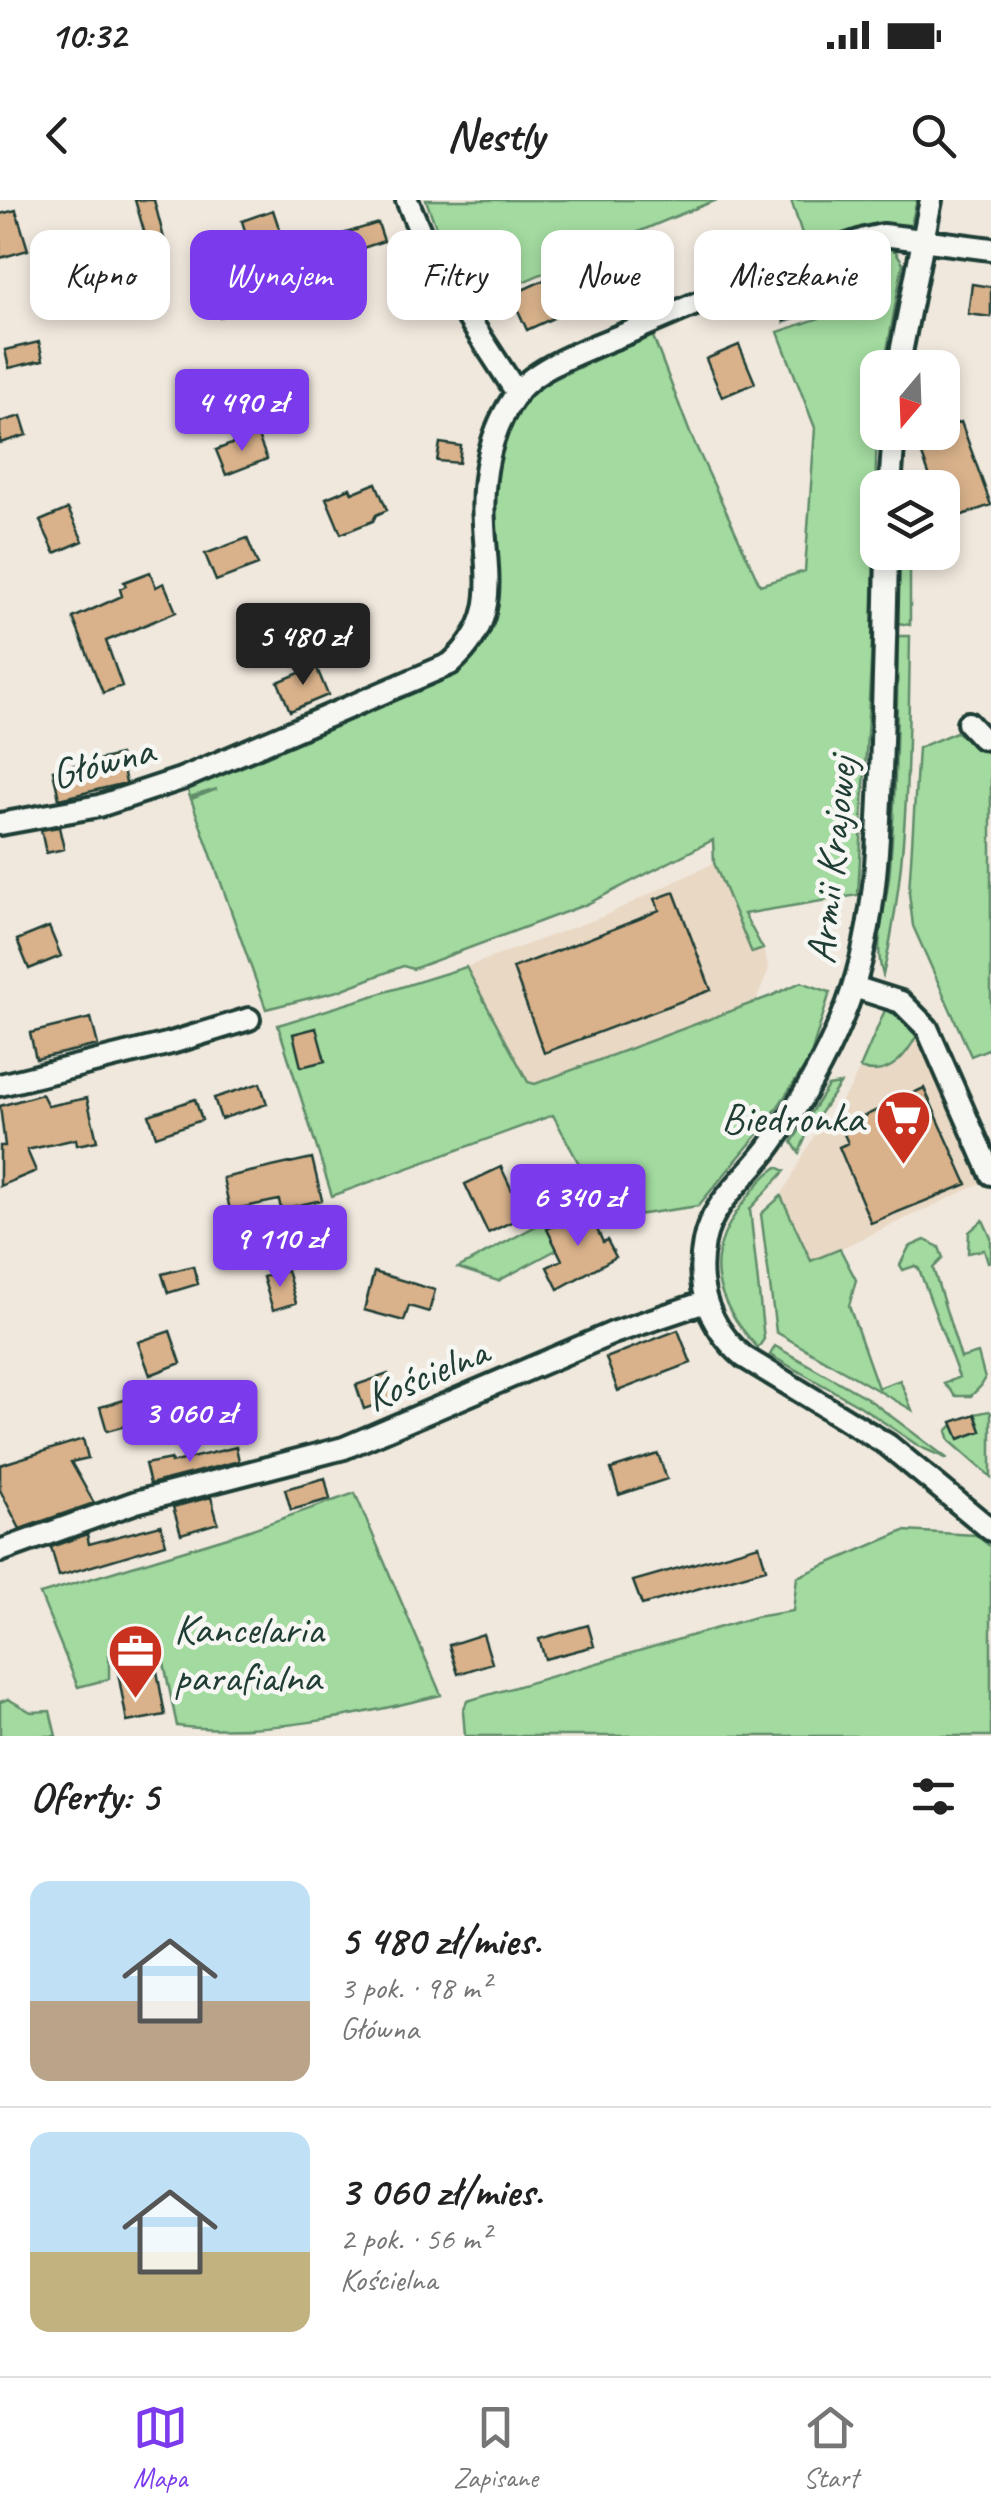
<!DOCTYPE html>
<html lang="pl">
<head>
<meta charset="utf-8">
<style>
	:root { --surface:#fff; --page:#f2f2f2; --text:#222; --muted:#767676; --line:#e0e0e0; --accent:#7c3aed }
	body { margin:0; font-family:Caveat,sans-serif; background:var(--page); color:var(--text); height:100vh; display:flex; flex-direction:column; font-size:38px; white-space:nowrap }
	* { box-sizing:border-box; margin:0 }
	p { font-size:32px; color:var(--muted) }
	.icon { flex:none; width:55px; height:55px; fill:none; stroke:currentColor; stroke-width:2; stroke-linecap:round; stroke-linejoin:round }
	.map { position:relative; height:1536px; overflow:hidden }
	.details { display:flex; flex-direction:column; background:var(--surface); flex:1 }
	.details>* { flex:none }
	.banner { position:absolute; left:30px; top:30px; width:932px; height:90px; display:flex; gap:20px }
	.needle { width:65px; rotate:199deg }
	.controls { position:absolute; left:860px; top:150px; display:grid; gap:20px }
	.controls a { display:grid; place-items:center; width:100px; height:100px; border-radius:20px; background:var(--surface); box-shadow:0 5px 15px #0003; font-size:50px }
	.price { position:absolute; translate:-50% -85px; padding:0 22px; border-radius:10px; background:var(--accent); color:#fff; font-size:32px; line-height:65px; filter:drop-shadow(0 2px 5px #0008) }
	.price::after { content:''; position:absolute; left:50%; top:60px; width:30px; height:22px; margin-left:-15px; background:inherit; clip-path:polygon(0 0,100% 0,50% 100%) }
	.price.on { background:#222; color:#fff }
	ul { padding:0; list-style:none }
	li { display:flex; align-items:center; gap:30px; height:250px; padding:0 30px }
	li+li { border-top:2px solid var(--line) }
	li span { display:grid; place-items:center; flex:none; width:280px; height:200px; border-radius:20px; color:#555 }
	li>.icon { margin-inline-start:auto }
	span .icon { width:120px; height:120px; fill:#fffc; stroke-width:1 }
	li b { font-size:42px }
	h2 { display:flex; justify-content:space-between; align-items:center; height:120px; padding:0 30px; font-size:42px }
	.chip { padding:0 35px; border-radius:20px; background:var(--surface); box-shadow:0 5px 15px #0003; font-size:35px; line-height:90px }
	.chip.on { background:var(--accent); color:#fff }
	.status { display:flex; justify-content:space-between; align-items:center; height:70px; padding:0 50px; background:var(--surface); direction:ltr }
	.status svg { height:28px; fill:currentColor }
	header { display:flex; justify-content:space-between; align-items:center; height:130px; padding:0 30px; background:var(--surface); font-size:45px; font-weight:700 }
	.tab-bar { display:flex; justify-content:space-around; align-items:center; height:140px; border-top:2px solid var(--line); background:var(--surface); font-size:28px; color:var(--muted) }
	.tab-bar a { display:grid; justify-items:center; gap:5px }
	.tab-bar .on { color:var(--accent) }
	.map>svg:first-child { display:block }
	.built { fill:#e9d8c4 }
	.green { fill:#a2da9f; stroke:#608c6a; stroke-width:2.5 }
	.building { fill:#d9b28b; stroke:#1f3d34; stroke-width:2.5 }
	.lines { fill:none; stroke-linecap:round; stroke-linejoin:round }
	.street-casing { stroke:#1f3d34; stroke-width:28 }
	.street { stroke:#f6f6f2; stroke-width:20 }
	.labels { text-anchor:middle; stroke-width:9; stroke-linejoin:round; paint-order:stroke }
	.street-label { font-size:42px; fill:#1f3d34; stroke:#f6f6f2 }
	.poi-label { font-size:42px; fill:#1f3d34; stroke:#f6f6f2; text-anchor:end }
</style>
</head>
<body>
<div class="status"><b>10:32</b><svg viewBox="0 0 49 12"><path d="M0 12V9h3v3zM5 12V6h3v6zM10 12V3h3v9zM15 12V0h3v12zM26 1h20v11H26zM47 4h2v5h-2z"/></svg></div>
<header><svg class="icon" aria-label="back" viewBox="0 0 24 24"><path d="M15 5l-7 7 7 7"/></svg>Nestly<svg class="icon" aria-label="search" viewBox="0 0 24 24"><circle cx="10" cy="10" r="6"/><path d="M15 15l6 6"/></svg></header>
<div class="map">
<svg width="991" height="1536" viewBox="0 0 991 1536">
	<rect width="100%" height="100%" fill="#f0e8dd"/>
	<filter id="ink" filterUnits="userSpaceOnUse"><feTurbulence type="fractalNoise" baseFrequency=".01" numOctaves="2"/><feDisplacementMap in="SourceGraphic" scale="20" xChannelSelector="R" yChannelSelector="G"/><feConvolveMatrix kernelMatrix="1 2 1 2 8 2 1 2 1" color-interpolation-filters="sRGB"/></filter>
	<g filter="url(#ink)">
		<path class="built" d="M714,663l38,89 11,-3 6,20 -13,32 -221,83 -7,-2 -62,-115 138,-51z
			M917,835l63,149 -169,78 -30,-66 33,-60 36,-47 10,-21 9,3 40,-22z"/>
		<path class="green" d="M426,0h291c-85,32 -167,72 -252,106z
			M791,0h126l-6,25 -38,-1 -66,25z
			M887,46l9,6 7,11 -19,104 -6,1 -6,277 -14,250 -114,19 19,35 -11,4 -38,-90 -1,-23 -126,64 -174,65 -10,-3 -65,25 -72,18 -75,-210 26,-10 -27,8 -4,-12 193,-81 109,-80 10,-37 -7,-79 3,-41 10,-33 12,-15 12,-28 124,-57 38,99 70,152 45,-14 10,-143 -37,-96 71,-24 -17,-44z
			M910,360v65l-19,-3 8,-57z
			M898,436h12c-2,112 -1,229 -27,339 -11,-33 5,-73 7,-107 6,-77 7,-155 8,-232z
			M956,532l35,23v293l-20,8 -58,-130 -4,-33 9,-145z
			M466,767l62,115 7,2 236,-88 30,-14 29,10 -21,69 -45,66 -66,79 -82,12 -118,63 -40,-13 137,-74 -42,-79 -221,81 -54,-171z
			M885,810l15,6 17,19c-12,23 -30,44 -57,33z
			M840,884l-31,45 -10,24 -7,-11 36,-56z
			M777,967l8,4 -35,38 14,130 -6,9c-45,-49 -57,-91 -14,-146 10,-13 19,-26 33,-35z
			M781,996l30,65 29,-12 16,31 -7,26 29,82 22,-8 12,30 -136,-78 -15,-118z
			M983,1020l8,18v23l-3,1 -4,-12 -16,3 1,-21z
			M925,1040l14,7 4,11 -10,10 28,90 17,-5 7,26 -4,7 -10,10h-15l-12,-12 15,-7 -40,-108 -4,-3 -12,4 -3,-5 9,-18z
			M775,1146l92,52 81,61 -28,-12 -60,-41 -90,-51z
			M989,1211l2,2v64l-41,-36 -3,-10 6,-6 6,14 22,-8 -6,-17z
			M355,1293l86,202c-85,21 -178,41 -264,31l-17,-82 -51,11v24l-31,8 -38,-93 201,-61z
			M904,1331l72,4 15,12v189h-526l-2,-25 4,-10 288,-84 38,-6 4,-34z
			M8,1499l23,13 19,-1 6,25h-56v-34z"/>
		<path class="building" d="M135,0h19l13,50 -16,5z
			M16,10l12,40 -28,8v-44z
			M273,10l10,30 -32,10 -9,-29z
			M378,23l6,18 -39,13 -6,-19z
			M555,75l16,35 -44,20 -16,-35z
			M828,76l10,24 -54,22 -10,-24z
			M242,80l9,27 -31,10 -9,-27z
			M972,84l19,3v30l-23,-3z
			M39,142l4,18 -34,8 -4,-18z
			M739,145l16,38 -33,14 -16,-38z
			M21,216l6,19 -27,8v-21z
			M961,222l30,83 -45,16 -4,-10v-23h-8l-18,-50 26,-6v-4z
			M257,234l10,25 -41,16 -10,-25z
			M440,243l21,3 -2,17 -22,-2z
			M376,283l11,27 -11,5 -3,6 -32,13 -15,-36 24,-10 2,5z
			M68,309l15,32 -28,12 -15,-32z
			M247,338l11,27 -42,16 -11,-27z
			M150,372l6,15 8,-4 12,29 -70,29 16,45 -19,7 -30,-75 49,-22 -2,-7 6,-3 -2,-4z
			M316,466l12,29 -38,16 -12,-29z
			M120,555l6,28 -67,16 -6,-29z
			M59,627l5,22 -18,4 -5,-23z
			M674,692l37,98 -167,63 -31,-85 126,-49 20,-9 -4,-11z
			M49,727l12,29 -32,13 -12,-29z
			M91,818l7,27 -62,14 -6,-26z
			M316,828l9,33 -24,6 -8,-33z
			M260,883l7,21 -46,15 -7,-21z
			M924,888l43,96 -96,39 -32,-76 9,-4 -7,-16z
			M42,894l6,12 39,-8 10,43 -20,4 -1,-6 -49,11 9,21 -36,15v-40h5l-5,-40z
			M195,899l7,21 -46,16 -7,-21z
			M312,958l10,42 -41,9 -2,-9 -49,10 -7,-32z
			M501,967l23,49 -36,17 -23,-49z
			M588,1010l15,32 4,-2 9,17 -58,32 -11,-22 15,-7 -15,-31z
			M193,1066l5,18 -30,9 -6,-19z
			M287,1070l9,33 -23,7 -10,-33z
			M374,1072l61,18 -6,22 -20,-6 -5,15 -40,-11z
			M678,1130l13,33 -73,28 -12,-33z
			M170,1131l11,32 -31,12 -12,-33z
			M388,1174l8,24 -32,11 -8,-24z
			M148,1193l6,25 -47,13 -7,-24z
			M975,1214l6,17 -22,8 -7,-17z
			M83,1239l5,19 -17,4 23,41 -74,26 -20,-39v-25z
			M236,1247l3,14 -89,23 -5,-20 26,-5v4z
			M658,1254l9,25 -48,16 -8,-26z
			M325,1278l5,21 -39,11 -6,-21z
			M211,1297l7,26 -37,11 -8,-27z
			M161,1325l5,19 -107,32 -8,-29 36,-13 2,10z
			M759,1345l7,24 -124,36 -9,-24z
			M588,1425l6,21 -49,13 -6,-20z
			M483,1434l9,29 -34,11 -9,-29z
			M153,1449l12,66 -38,7 -12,-66z"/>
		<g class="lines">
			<defs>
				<path id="street" d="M407,0l27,65 83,128
					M898,168l33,-168
					M890,288l4,-56
					M887,352c-1,64 -3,127 -5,190 -3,91 -4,191 -40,276 -18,44 -42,86 -70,125 -22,32 -61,59 -68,99 -9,45 5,85 40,115l144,88 103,85
					M968,523l14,15 9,1
					M0,624l99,-18 82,-27 269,-115c49,-43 37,-82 34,-140 -3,-45 5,-93 33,-131 21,-29 87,-50 120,-64 76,-33 150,-64 228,-90l18,-4 108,14
					M854,787l47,15 26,26 64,146
					M0,885l171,-42 78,-24
					M0,1351l136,-49 208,-54 269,-115 92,-31"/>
			</defs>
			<use href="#street" class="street-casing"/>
			<use href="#street" class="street"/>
		</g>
	</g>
	<defs>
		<symbol id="supermarket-pin" viewBox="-11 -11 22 30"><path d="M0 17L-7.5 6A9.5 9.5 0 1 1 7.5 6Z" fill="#c8321e" stroke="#f6f6f2"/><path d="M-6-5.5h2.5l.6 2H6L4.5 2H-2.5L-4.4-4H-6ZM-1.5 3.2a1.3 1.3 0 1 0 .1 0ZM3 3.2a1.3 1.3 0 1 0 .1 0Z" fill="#fff"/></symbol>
		<symbol id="office-pin" viewBox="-11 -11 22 30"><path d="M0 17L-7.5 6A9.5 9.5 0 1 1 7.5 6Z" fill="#c8321e" stroke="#f6f6f2"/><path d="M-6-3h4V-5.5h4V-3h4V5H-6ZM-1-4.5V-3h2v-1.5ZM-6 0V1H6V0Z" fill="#fff"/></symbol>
	</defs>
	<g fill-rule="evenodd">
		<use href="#supermarket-pin" x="872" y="886" width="63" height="86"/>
		<use href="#office-pin" x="104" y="1420" width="63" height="86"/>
	</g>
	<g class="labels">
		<g class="street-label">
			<text transform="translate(102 561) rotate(-15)" y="15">Główna</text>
			<text transform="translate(830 660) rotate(-84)" y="15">Armii Krajowej</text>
			<text transform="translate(426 1173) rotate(-23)" y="15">Kościelna</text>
		</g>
		<g class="poi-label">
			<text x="864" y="932">Biedronka</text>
			<text x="174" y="1443" text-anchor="start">Kancelaria<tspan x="174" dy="48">parafialna</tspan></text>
		</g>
	</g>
</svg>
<div class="controls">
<a><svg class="needle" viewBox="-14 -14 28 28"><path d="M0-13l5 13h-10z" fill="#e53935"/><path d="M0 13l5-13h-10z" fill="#767676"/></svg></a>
<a><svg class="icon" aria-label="layers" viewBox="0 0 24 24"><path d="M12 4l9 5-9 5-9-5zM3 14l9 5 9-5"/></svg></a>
</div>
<b class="price" style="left:242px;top:254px">4 490 zł</b>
<b class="price on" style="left:303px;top:488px">5 480 zł</b>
<b class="price" style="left:578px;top:1049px">6 340 zł</b>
<b class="price" style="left:280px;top:1090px">9 110 zł</b>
<b class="price" style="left:190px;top:1265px">3 060 zł</b>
<div class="banner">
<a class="chip">Kupno</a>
<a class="chip on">Wynajem</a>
<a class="chip">Filtry</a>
<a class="chip">Nowe</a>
<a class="chip">Mieszkanie</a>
</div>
</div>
<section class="details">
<h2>Oferty: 5<svg class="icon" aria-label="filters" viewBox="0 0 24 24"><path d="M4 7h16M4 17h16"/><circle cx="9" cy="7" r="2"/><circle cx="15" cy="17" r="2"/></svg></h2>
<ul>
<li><span style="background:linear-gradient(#bfe0f5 60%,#b9a48a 0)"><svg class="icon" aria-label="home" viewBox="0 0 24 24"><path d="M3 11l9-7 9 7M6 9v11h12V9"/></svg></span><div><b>5 480 zł/mies.</b><p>3 pok. · 98 m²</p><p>Główna</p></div></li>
<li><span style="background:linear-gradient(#bfe0f5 60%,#c2b280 0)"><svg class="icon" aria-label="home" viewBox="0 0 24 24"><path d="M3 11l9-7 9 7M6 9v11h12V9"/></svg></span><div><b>3 060 zł/mies.</b><p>2 pok. · 56 m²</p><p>Kościelna</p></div></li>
</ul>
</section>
<nav class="tab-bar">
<a class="on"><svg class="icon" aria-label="map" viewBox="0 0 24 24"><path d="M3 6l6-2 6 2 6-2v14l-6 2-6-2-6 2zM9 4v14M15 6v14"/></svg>Mapa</a>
<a><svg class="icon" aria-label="saved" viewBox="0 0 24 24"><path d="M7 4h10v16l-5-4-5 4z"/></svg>Zapisane</a>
<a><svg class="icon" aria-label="home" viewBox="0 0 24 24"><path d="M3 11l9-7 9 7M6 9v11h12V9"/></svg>Start</a>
</nav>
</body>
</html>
